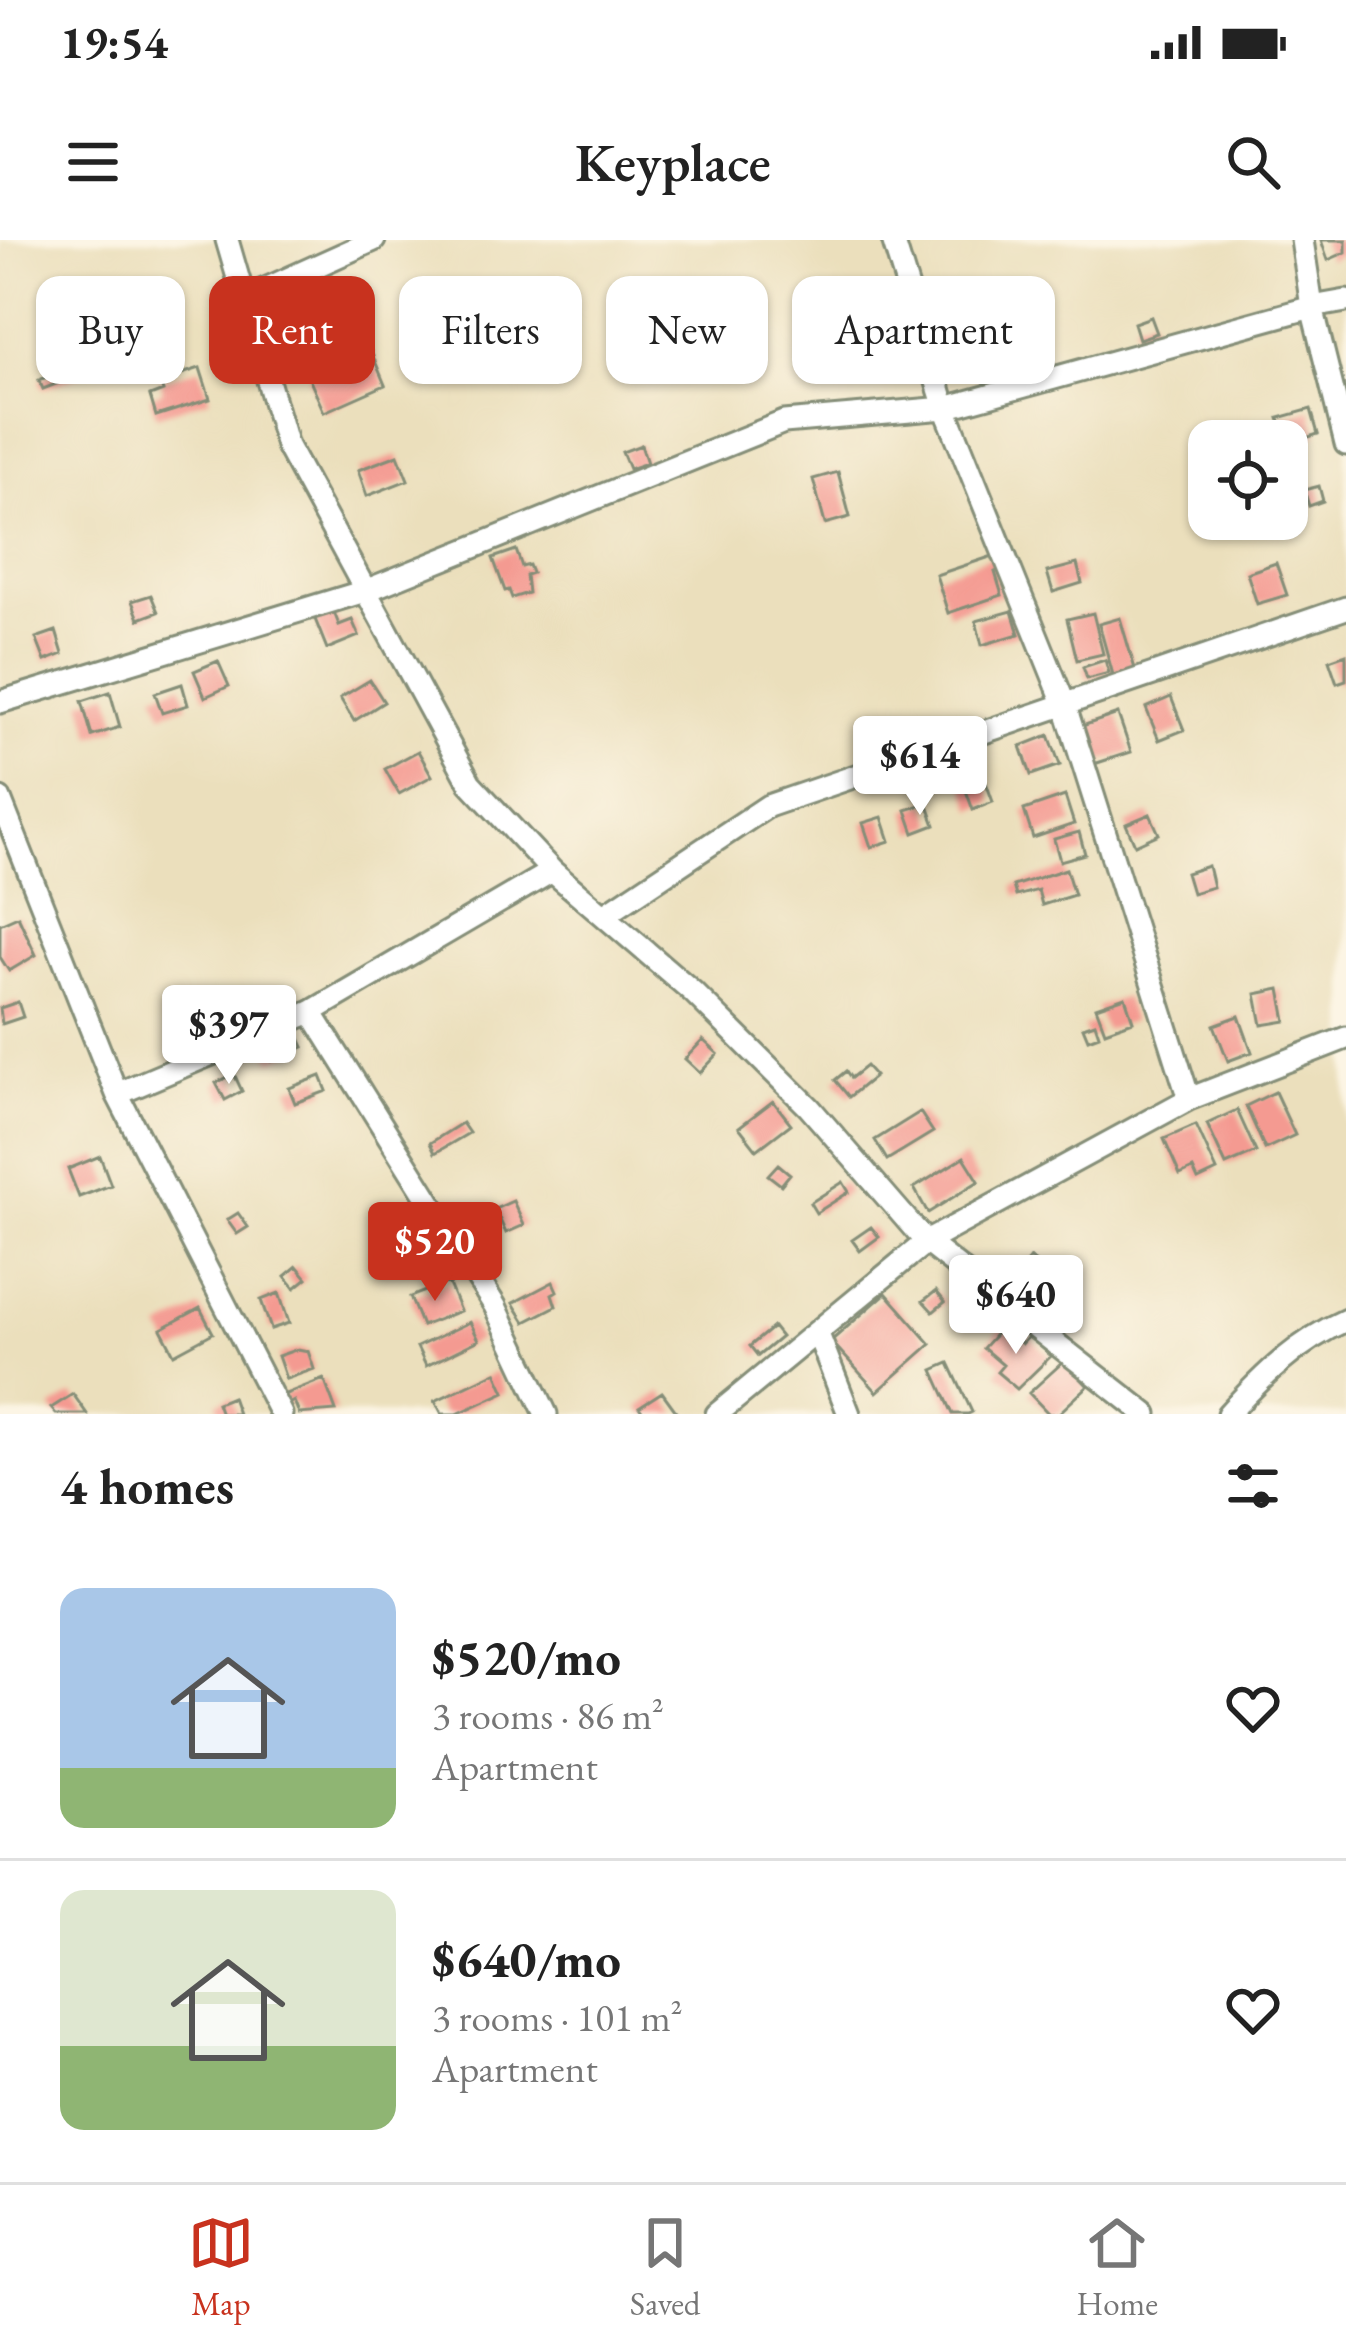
<!DOCTYPE html>
<html lang="en">
<head>
<meta charset="utf-8">
<style>
	:root { --surface:#fff; --page:#f2f2f2; --text:#222; --muted:#767676; --line:#e0e0e0; --accent:#c8321e }
	body { margin:0; font-family:"EB Garamond",serif; background:var(--page); color:var(--text); height:100vh; display:flex; flex-direction:column; font-size:45px; white-space:nowrap }
	* { box-sizing:border-box; margin:0 }
	p { font-size:39px; color:var(--muted) }
	.icon { flex:none; width:66px; height:66px; fill:none; stroke:currentColor; stroke-width:2; stroke-linecap:round; stroke-linejoin:round }
	.map { position:relative; height:1174px; overflow:hidden }
	.sheet { display:flex; flex-direction:column; background:var(--surface); flex:1 }
	.sheet>* { flex:none }
	.top-card { position:absolute; left:36px; top:36px; width:1275px; height:108px; display:flex; gap:24px }
	.fabs { position:absolute; left:1188px; top:180px; display:grid; gap:24px }
	.fabs a { display:grid; place-items:center; width:120px; height:120px; border-radius:24px; background:var(--surface); box-shadow:0 3px 9px #0004; font-size:60px }
	.price { position:absolute; translate:-50% -102px; padding:0 27px; border-radius:12px; background:#fff; color:#222; font-size:39px; line-height:78px; filter:drop-shadow(0 3px 6px #0008) }
	.price::after { content:''; position:absolute; left:50%; top:72px; width:36px; height:27px; margin-left:-18px; background:inherit; clip-path:polygon(0 0,100% 0,50% 100%) }
	.price.current { background:var(--accent); color:#fff }
	ul { padding:0; list-style:none }
	li { display:flex; align-items:center; gap:36px; height:300px; padding:0 60px }
	li+li { border-top:3px solid var(--line) }
	li span { display:grid; place-items:center; flex:none; width:336px; height:240px; border-radius:24px; color:#555 }
	li>.icon { margin-inline-start:auto }
	span .icon { width:144px; height:144px; fill:#fffc; stroke-width:1 }
	li b { font-size:51px }
	h2 { display:flex; justify-content:space-between; align-items:center; height:144px; padding:0 60px; font-size:51px }
	.tag { padding:0 42px; border-radius:24px; background:var(--surface); box-shadow:0 3px 9px #0004; font-size:42px; line-height:108px }
	.tag.current { background:var(--accent); color:#fff }
	.status { display:flex; justify-content:space-between; align-items:center; height:84px; padding:0 60px; background:var(--surface); direction:ltr }
	.status svg { height:33px; fill:currentColor }
	header { display:flex; justify-content:space-between; align-items:center; height:156px; padding:0 60px; background:var(--surface); font-size:54px; font-weight:600 }
	.tabs { display:flex; justify-content:space-around; align-items:center; height:168px; border-top:3px solid var(--line); background:var(--surface); font-size:33px; color:var(--muted) }
	.tabs a { display:grid; justify-items:center; gap:6px }
	.tabs .current { color:var(--accent) }
	.map>svg:first-child { display:block }
	.building { fill:#f49a91 }
	.lines { fill:none; stroke-linecap:round; stroke-linejoin:round }
	.minor-casing { stroke:#858e78; stroke-width:27 }
	.minor { stroke:#fff; stroke-width:21 }
</style>
</head>
<body>
<div class="status"><b>19:54</b><svg viewBox="0 0 49 12"><path d="M0 12V9h3v3zM5 12V6h3v6zM10 12V3h3v9zM15 12V0h3v12zM26 1h20v11H26zM47 4h2v5h-2z"/></svg></div>
<header><svg class="icon" aria-label="menu" viewBox="0 0 24 24"><path d="M4 6h16M4 12h16M4 18h16"/></svg>Keyplace<svg class="icon" aria-label="search" viewBox="0 0 24 24"><circle cx="10" cy="10" r="6"/><path d="M15 15l6 6"/></svg></header>
<div class="map">
<svg width="1346" height="1174" viewBox="0 0 1346 1174">
	<rect width="100%" height="100%" fill="#fcf5e5"/>
	<filter id="ink" filterUnits="userSpaceOnUse"><feTurbulence type="fractalNoise" baseFrequency=".00833" numOctaves="2"/><feDisplacementMap in="SourceGraphic" scale="24" xChannelSelector="R" yChannelSelector="G"/><feConvolveMatrix kernelMatrix="1 2 1 2 8 2 1 2 1" color-interpolation-filters="sRGB"/></filter>
	<filter id="wash" filterUnits="userSpaceOnUse"><feTurbulence type="fractalNoise" baseFrequency=".004" numOctaves="4" result="noise"/><feDisplacementMap in="SourceGraphic" scale="48" xChannelSelector="R" yChannelSelector="G"/><feGaussianBlur stdDeviation="2.7" result="paint"/><feColorMatrix in="noise" values="0 0 0 0 0 0 0 0 0 0 0 0 0 0 0 0 0 1.4 0 .05"/><feComposite in="paint" operator="in"/></filter>
	<g filter="url(#wash)">
		<rect width="100%" height="100%" fill="#ebdfbc"/>
		<g id="blocks">
			<path class="building" d="M1321,0h25v12l-18,8z
				M880,58l6,19 -26,7 -5,-20z
				M1151,77l6,16 -18,6 -5,-16z
				M1005,108l7,31 -27,5 -7,-31z
				M370,109l15,36 -61,27 -16,-36z
				M81,123l4,10 -42,16 -4,-9z
				M200,128l10,31 -54,17 -6,-20 13,-5 -3,-10z
				M1311,169l7,25 -31,10 -8,-26z
				M641,205l6,18 -18,6 -7,-17z
				M398,215l10,25 -41,16 -9,-26z
				M838,232l12,45 -25,7 -12,-45z
				M1319,246l4,15 -14,5 -5,-16z
				M516,310l6,17 7,-2 3,8 -6,2 2,18 -16,5 -3,-8 -4,1 -12,-33z
				M999,314l5,14 -9,4 7,23 -54,18 -12,-38z
				M1276,323l11,32 -30,9 -10,-31z
				M1077,324l5,19 -29,9 -6,-20z
				M151,355l7,17 -19,7 -7,-18z
				M332,367l7,18 13,-5 7,16 -32,13 -14,-35z
				M1012,371l7,23 -37,11 -6,-24z
				M1093,373l10,41 -26,6 -10,-41z
				M1120,378l15,51 -22,6 -14,-51z
				M56,391l7,23 -18,7 -9,-23z
				M1346,414v26l-9,3 -8,-23z
				M1105,420l4,13 -22,6 -4,-12z
				M218,421l11,25 -24,11 -11,-26z
				M370,440l14,22 -30,19 -14,-23z
				M182,444l6,21 -26,8 -7,-20z
				M110,452l10,35 -28,9 -10,-35z
				M1171,457l13,33 -25,10 -13,-32z
				M1118,474l13,38 -37,12 -12,-38z
				M1049,495l11,30 -29,10 -10,-29z
				M418,511l14,25 -33,18 -14,-25z
				M984,537l9,25 -20,8 -9,-25z
				M1065,556l9,28 -41,14 -9,-28z
				M927,563l8,22 -21,8 -8,-23z
				M1150,574l9,20 -24,11 -9,-21z
				M882,577l8,24 -19,6 -8,-24z
				M1079,592l6,22 -25,7 -6,-22z
				M1208,626l5,21 -21,6 -6,-20z
				M1066,629l8,26 -32,10 -4,-15 -22,6 -3,-10z
				M18,676l18,39 -27,16 -9,-14v-33z
				M1280,749l6,32 -24,4 -6,-31z
				M1125,757l8,24 -28,10 -9,-24z
				M18,762l5,15 -21,7 -2,-16z
				M1239,776l13,36 -24,9 -14,-36z
				M1095,783l4,12 -11,4 -5,-12z
				M296,790l8,17 -32,14 -8,-17z
				M703,800l15,14 -18,19 -15,-14z
				M866,826l9,10 -26,21 -14,-17 11,-9 5,7z
				M234,834l8,17 -17,9 -9,-17z
				M321,836l6,15 -32,12 -6,-15z
				M1275,852l20,43 -30,14 -19,-43z
				M773,861l18,23 -34,26 -18,-23z
				M1237,870l19,42 -30,13 -19,-41z
				M920,872l13,20 -46,28 -12,-20z
				M462,883l7,10 -34,20 -5,-10z
				M1196,885l21,46 -19,9 -5,-11 -13,6 -16,-36z
				M100,916l11,29 -32,12 -11,-28z
				M964,917l15,24 -51,32 -14,-25z
				M778,924l12,10 -9,11 -13,-10z
				M843,942l6,10 -33,21 -6,-10z
				M513,961l11,24 -18,8 -11,-24z
				M238,973l10,14 -11,7 -10,-14z
				M871,987l8,10 -19,14 -8,-11z
				M1030,1018l22,19 -17,20 -22,-19z
				M297,1026l10,12 -12,10 -10,-12z
				M448,1042l12,29 -38,15 -12,-29z
				M553,1042l4,9 -5,3 4,12 -31,16 -12,-19z
				M936,1051l9,11 -12,10 -10,-11z
				M279,1053l10,30 -18,6 -10,-29z
				M886,1053l45,51 -54,48 -46,-51z
				M200,1068l13,25 -39,21 -13,-25z
				M470,1082l9,18 -53,26 -9,-19z
				M773,1087l8,10 -23,19 -8,-10z
				M1002,1087l20,17 7,-8 22,20 -34,33 -20,-17 6,-7 -20,-17z
				M298,1109l10,2 6,18 -28,10 -8,-23z
				M1064,1121l24,25 -30,28h-9l-20,-21z
				M949,1123l23,49 -4,2h-15l-20,-44z
				M496,1132l9,20 -48,22h-15l-7,-13z
				M324,1139l12,32 -37,3 -5,-13 -8,4 -3,-10z
				M662,1152l16,22h-34l-5,-7z
				M73,1154l14,20h-31l-5,-6z
				M232,1157l6,17h-17l-4,-11z"/>
		</g>
	</g>
	<g filter="url(#ink)">
		<use href="#blocks" fill-opacity="0" stroke="#858e78" stroke-width="3"/>
		<g class="lines">
			<defs>
				<path id="minor" d="M227,0l60,206 183,337 82,88 141,121 116,115 117,135 220,172
					M893,0l52,168 119,295 125,396
					M1302,0l10,67 34,137
					M241,60l133,-60
					M0,462l365,-111 419,-169 161,-14 367,-101 34,-6
					M0,559l117,295 164,320
					M604,675l164,-109 578,-198
					M311,772l184,294 51,108
					M117,854l194,-82 241,-141
					M818,1094l31,80
					M717,1174l209,-172 263,-143 157,-61
					M1228,1174c35,-38 70,-73 118,-94"/>
			</defs>
			<use href="#minor" class="minor-casing"/>
			<use href="#minor" class="minor"/>
		</g>
	</g>
</svg>
<div class="fabs">
<a><svg class="icon" aria-label="locate" viewBox="0 0 24 24"><circle cx="12" cy="12" r="6"/><path d="M12 2v4M12 18v4M2 12h4M18 12h4"/></svg></a>
</div>
<b class="price" style="left:920px;top:578px">$614</b>
<b class="price" style="left:229px;top:847px">$397</b>
<b class="price current" style="left:435px;top:1064px">$520</b>
<b class="price" style="left:1016px;top:1117px">$640</b>
<div class="top-card">
<a class="tag">Buy</a>
<a class="tag current">Rent</a>
<a class="tag">Filters</a>
<a class="tag">New</a>
<a class="tag">Apartment</a>
</div>
</div>
<section class="sheet">
<h2>4 homes<svg class="icon" aria-label="filters" viewBox="0 0 24 24"><path d="M4 7h16M4 17h16"/><circle cx="9" cy="7" r="2"/><circle cx="15" cy="17" r="2"/></svg></h2>
<ul>
<li><span style="background:linear-gradient(#a9c7e8 75%,#8fb573 0)"><svg class="icon" aria-label="home" viewBox="0 0 24 24"><path d="M3 11l9-7 9 7M6 9v11h12V9"/></svg></span><div><b>$520/mo</b><p>3 rooms · 86 m²</p><p>Apartment</p></div><svg class="icon" aria-label="heart" viewBox="0 0 24 24"><path d="M12 20l-8-8c-3-5 5-10 8-4 3-6 11-1 8 4z"/></svg></li>
<li><span style="background:linear-gradient(#dfe7d0 65%,#8fb573 0)"><svg class="icon" aria-label="home" viewBox="0 0 24 24"><path d="M3 11l9-7 9 7M6 9v11h12V9"/></svg></span><div><b>$640/mo</b><p>3 rooms · 101 m²</p><p>Apartment</p></div><svg class="icon" aria-label="heart" viewBox="0 0 24 24"><path d="M12 20l-8-8c-3-5 5-10 8-4 3-6 11-1 8 4z"/></svg></li>
</ul>
</section>
<nav class="tabs">
<a class="current"><svg class="icon" aria-label="map" viewBox="0 0 24 24"><path d="M3 6l6-2 6 2 6-2v14l-6 2-6-2-6 2zM9 4v14M15 6v14"/></svg>Map</a>
<a><svg class="icon" aria-label="saved" viewBox="0 0 24 24"><path d="M7 4h10v16l-5-4-5 4z"/></svg>Saved</a>
<a><svg class="icon" aria-label="home" viewBox="0 0 24 24"><path d="M3 11l9-7 9 7M6 9v11h12V9"/></svg>Home</a>
</nav>
</body>
</html>
